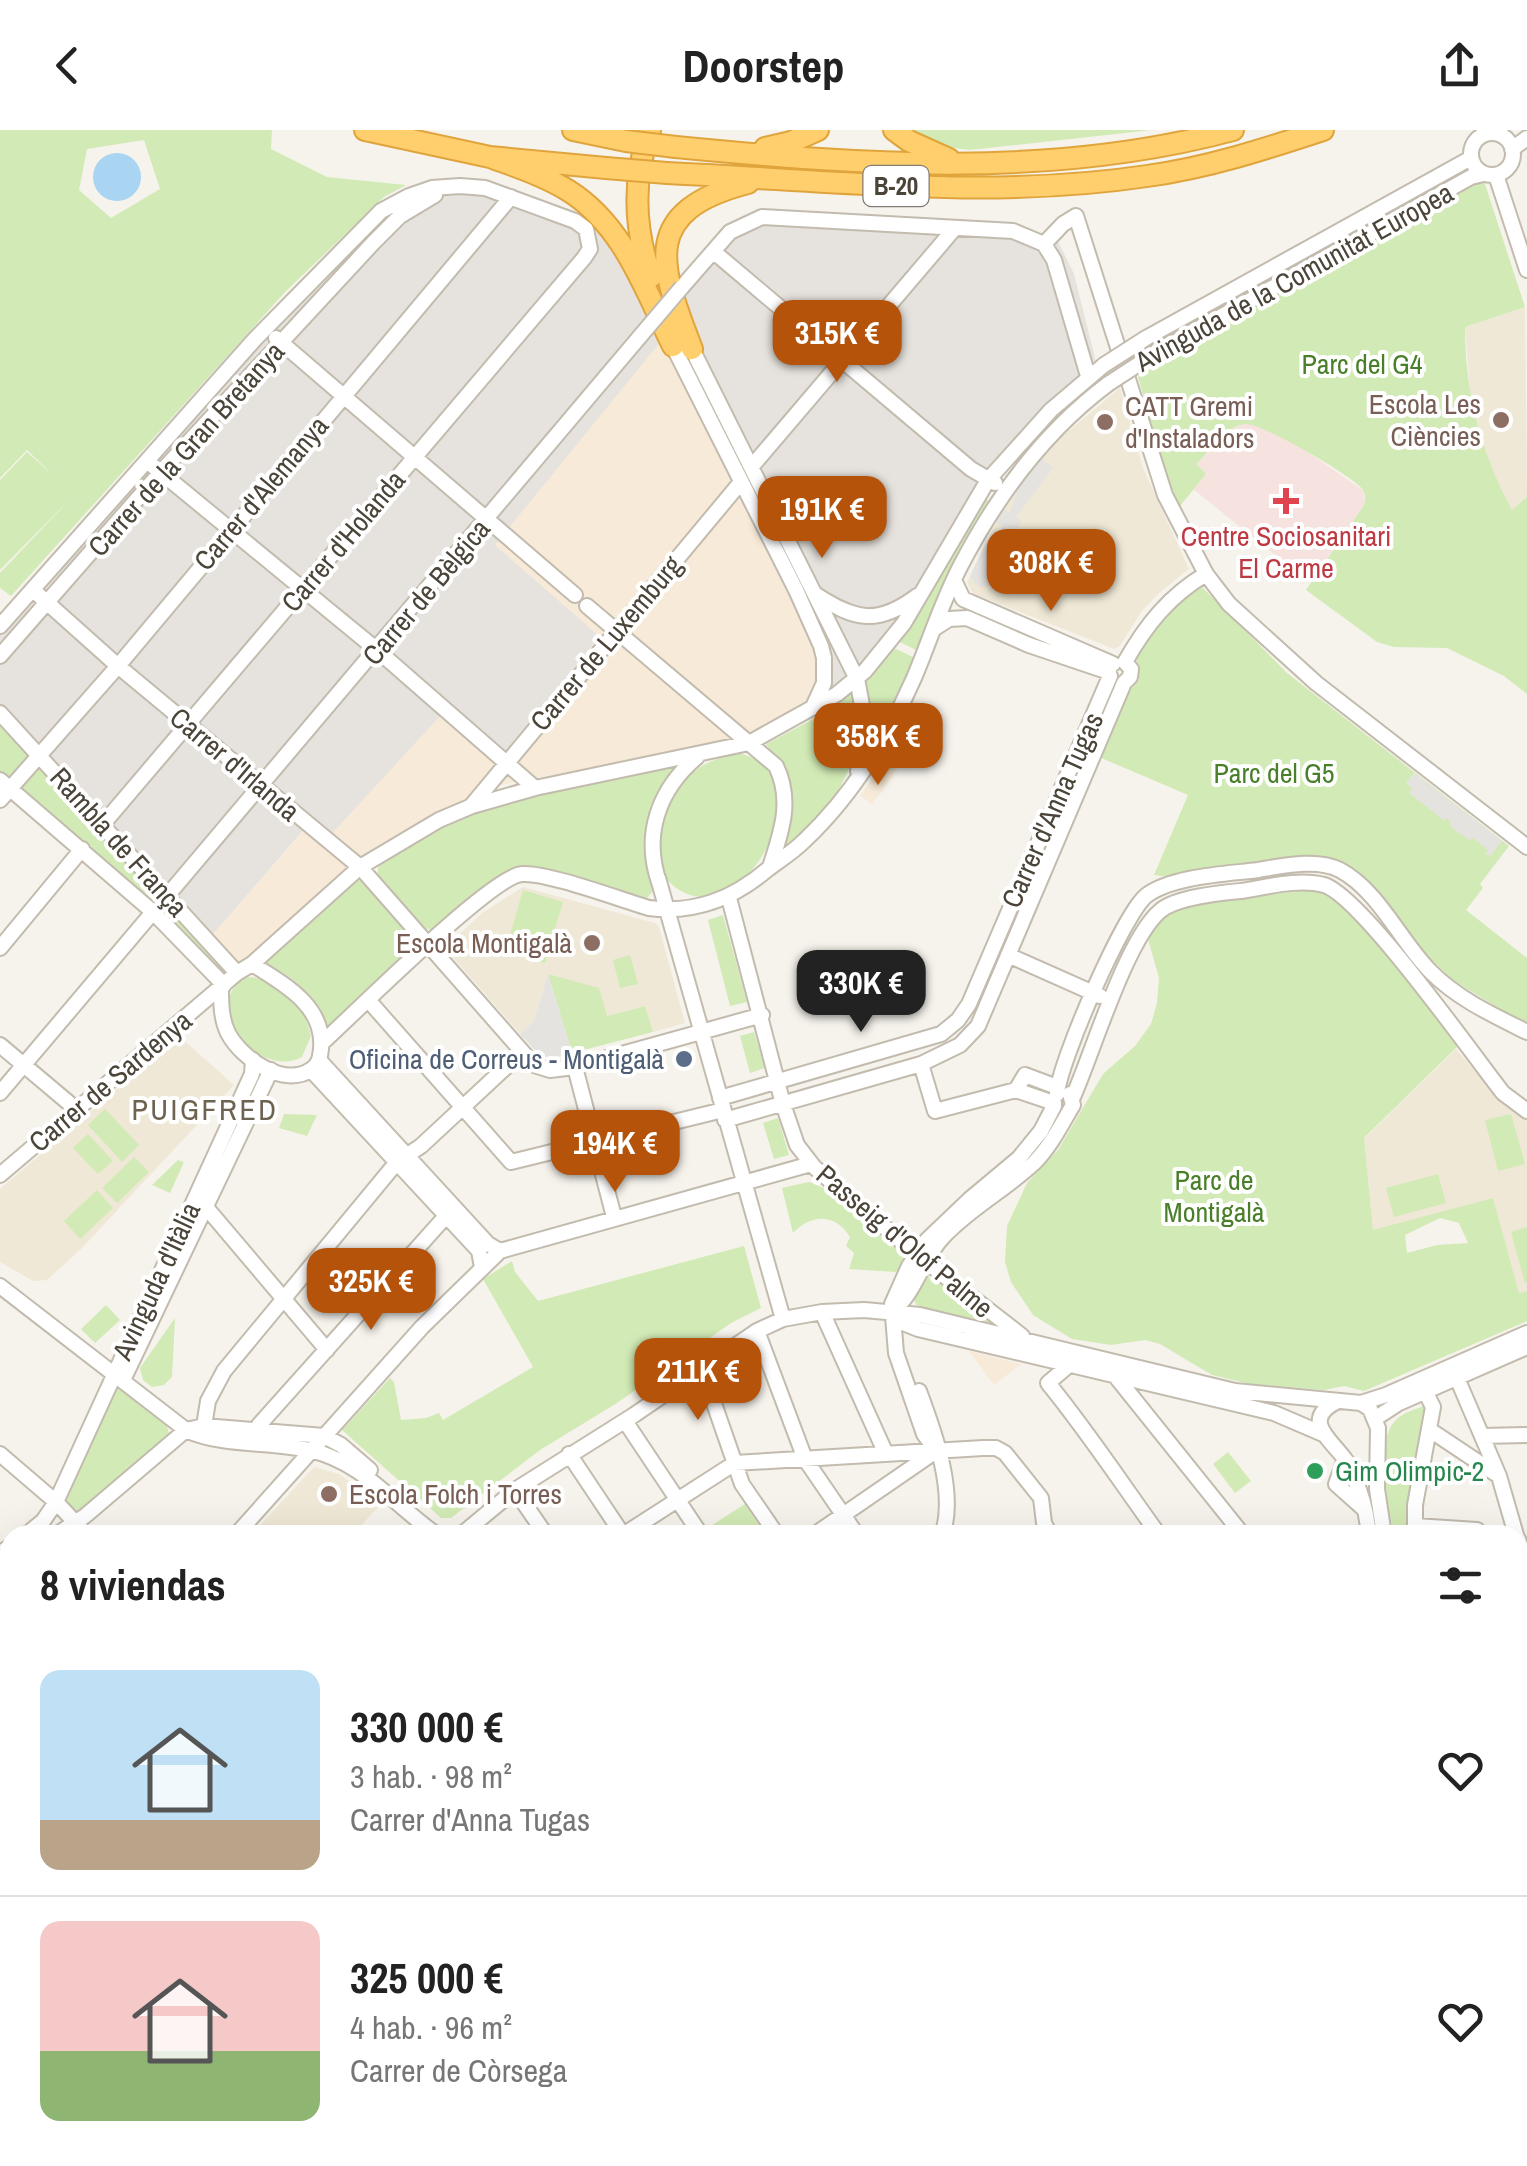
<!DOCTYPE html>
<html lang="es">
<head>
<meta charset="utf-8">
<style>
	:root { --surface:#fff; --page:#f2f2f2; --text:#222; --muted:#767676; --line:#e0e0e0; --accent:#b45309 }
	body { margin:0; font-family:"Archivo Narrow",sans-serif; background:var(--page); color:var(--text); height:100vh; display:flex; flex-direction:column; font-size:38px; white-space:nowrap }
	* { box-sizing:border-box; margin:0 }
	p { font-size:32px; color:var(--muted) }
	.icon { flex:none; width:55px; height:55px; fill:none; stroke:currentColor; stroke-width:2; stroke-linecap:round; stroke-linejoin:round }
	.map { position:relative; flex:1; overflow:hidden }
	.side { position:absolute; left:0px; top:1395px; width:1528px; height:642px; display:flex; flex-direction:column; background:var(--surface); border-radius:30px 30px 0 0; box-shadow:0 10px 40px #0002 }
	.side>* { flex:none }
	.price { position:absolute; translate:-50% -85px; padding:0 22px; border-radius:20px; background:var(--accent); color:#fff; font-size:32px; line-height:65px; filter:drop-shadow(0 2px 5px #0008) }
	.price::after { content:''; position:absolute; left:50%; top:60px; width:30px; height:22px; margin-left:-15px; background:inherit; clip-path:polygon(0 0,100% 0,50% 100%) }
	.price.selected { background:#222; color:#fff }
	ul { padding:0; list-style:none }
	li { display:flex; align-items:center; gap:30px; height:250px; padding:0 40px }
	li+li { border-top:2px solid var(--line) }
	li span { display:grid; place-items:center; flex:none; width:280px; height:200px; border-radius:20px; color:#555 }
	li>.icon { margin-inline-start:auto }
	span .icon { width:120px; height:120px; fill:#fffc; stroke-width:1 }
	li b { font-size:42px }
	h2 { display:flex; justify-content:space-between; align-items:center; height:120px; padding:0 40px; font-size:42px }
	header { display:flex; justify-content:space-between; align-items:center; height:130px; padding:0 40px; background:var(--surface); font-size:45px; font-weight:700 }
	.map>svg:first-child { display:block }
	.commercial { fill:#f7ead8 }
	.industrial { fill:#e6e2dd }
	.education { fill:#efe8d6 }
	.medical { fill:#f6e3e0 }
	.green { fill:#d2eab5; fill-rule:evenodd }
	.parking { fill:#e5e3e0 }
	.water { fill:#a9d4f2 }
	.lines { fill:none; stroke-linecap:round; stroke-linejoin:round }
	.minor-casing { stroke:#c2bbae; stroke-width:18 }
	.highway-casing { stroke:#e0a43c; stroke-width:24 }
	.minor { stroke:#fff; stroke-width:14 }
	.highway { stroke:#ffcf6e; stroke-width:20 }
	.minor-bridge-casing { stroke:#c2bbae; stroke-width:18; stroke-linecap:butt }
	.highway-bridge-casing { stroke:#e0a43c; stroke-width:24; stroke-linecap:butt }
	.minor-bridge { stroke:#fff; stroke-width:14 }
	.highway-bridge { stroke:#ffcf6e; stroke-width:20 }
	.education-dot { fill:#8d6e63; stroke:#fff; stroke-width:4 }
	.health-dot { fill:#e0444e; stroke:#fff; stroke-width:4 }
	.service-dot { fill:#5c6f8a; stroke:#fff; stroke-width:4 }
	.leisure-dot { fill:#2e9e5b; stroke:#fff; stroke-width:4 }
	.labels { text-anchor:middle; stroke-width:8; stroke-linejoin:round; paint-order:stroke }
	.shield { fill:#fff; stroke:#817c74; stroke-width:2.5 }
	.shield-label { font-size:25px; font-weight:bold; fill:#4b4439 }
	.street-label { font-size:28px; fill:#4b4439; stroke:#fff }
	.park-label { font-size:28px; fill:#4a7f2a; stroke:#fff }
	.education-label { font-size:28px; fill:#785e54; stroke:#fff; text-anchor:end }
	.health-label { font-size:28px; fill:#be3a42; stroke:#fff }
	.service-label { font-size:28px; fill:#4e5e75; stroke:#fff; text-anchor:end }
	.leisure-label { font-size:28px; fill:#27864d; stroke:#fff; text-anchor:start }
	.neighbourhood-label { font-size:30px; letter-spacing:2.5px; fill:#6e6250; stroke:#fff }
</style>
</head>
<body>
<header><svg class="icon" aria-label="back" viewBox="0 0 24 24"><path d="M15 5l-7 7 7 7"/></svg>Doorstep<svg class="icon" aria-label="share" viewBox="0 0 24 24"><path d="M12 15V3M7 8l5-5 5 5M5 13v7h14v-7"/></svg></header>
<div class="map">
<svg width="1527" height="2036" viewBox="0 0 1527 2036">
	<rect width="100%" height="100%" fill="#f6f3ec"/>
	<path class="commercial" d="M661,210l159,319v35l-66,38 -30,10 -219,42 -29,10 -109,61 -132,114 -27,-29 101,-115 18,14 114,-125 157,-77 -103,-92z
		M898,611l10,6 -17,32 -19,25 -12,-8z
		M969,1221l52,13 -27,21z"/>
	<path class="industrial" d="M440,60l67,3 88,35 14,17 43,76 89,-95 24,-9 254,12 37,8 18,37 22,88 -65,57 -38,45 -69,117 -47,67 -30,30 -27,16v-35l-159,-318 -166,204 104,91 -100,125 -58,-46 -114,124 -19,-14 -100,115 -208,-227v-87l143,-162 234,-246z"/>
	<path class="education" d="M1525,177l2,190 -15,14 -22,-46 -19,-63 -6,-75z
		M1120,258l23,80 46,101 -30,24 -18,19 -21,34 -6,3 -137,-54 -6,-4 -4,-9 33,-68 40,-59z
		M523,757l132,36 4,4 26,96 -32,9 -8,-26 -38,10 -59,-42 -14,47 -14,13 -70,-80 -1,-10 33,-31z
		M179,906l55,49 -152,163 -35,32 -14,1 -33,-19v-73z
		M1456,919l50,58 21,14v170l-8,3 -26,-96 -120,33 -9,-92z
		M314,1337l25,7 43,29 -30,32h-101z"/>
	<path class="medical" d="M1247,293l42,16 75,52v14l-54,78 -117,-94 13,-15 -9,-10 34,-35z"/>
	<path class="green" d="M0,0h272l-1,19 56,28 79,8 -22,12 -99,95 -274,304 -11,-8v-15l74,-78 -74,75v-90l27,-28 27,24 -27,-26 -27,28zM144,10l16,49 -49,29 -32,-28 8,-41z
		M906,0h246l-182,20 -33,-4z
		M1475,51h9l41,126 -60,20c0,66 16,125 47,183l15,-13v197l-23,-18 -57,-28 -53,-1 -17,-5 -71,-52 58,-85c1,-6 2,-9 -1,-15 -8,-13 -102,-67 -117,-66 -20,1 -36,27 -49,40l9,10 -26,32 -12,-26 -30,-103 152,-92z
		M985,369l4,2 -36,67 -35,83 -20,-10z
		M1201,456l86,87 222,173 -29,38 3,4 -17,22 61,48v67l-73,-44 -30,-28 -79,-87 -174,11 -17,-2 34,-80 -89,-38 28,-63 12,-14 -3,-26c17,-25 35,-58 65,-68z
		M894,518l21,10 -45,90 2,-32 -8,-37z
		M853,560c14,75 -16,113 -70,160 8,-26 15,-55 2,-80 -5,-10 -14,-17 -19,-26l42,-22z
		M0,589l228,253 -2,3h-5l-57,-62 -164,-140z
		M737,623c92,18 12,176 -56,138 -41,-22 -19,-91 8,-116 14,-12 31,-18 48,-22z
		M680,634c-35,42 -42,73 -26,126l-9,10 -111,-30 -102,60 -8,-2 -46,-53c-2,-20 21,-27 36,-35 15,-8 31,-18 48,-24 69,-26 146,-36 218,-52z
		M360,750l6,2 49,56v13l-90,84c-10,-37 -27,-61 -66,-72l94,-81z
		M1312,759c42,8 117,119 147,156l-95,93 9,92 120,-32 26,95 8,-2v30l-163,70 -20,-5 -20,4 -74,-6 -38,-9 -52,-31 -15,-4 -34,5 -39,-6 -39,-24 -22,-33 -6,-20 2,-36 20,-43 31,-33 45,-76 32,-28 16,-22 6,-21 2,-25 -11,-39c9,-19 21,-26 40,-34zM1440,1088l19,5 9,20 -31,2 -30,8 -2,-18z
		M523,760l40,12 -18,61 -40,-11z
		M723,785l24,87 -17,4 -22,-86z
		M630,825l8,29 -18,4 -7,-28z
		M548,844l51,14 8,28 38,-10 8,26 -81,21z
		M247,847c34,0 57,28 64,59l-9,21c-44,24 -105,-54 -55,-80z
		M754,902l11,36 -15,5 -10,-37z
		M105,979l34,36 -17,17 -34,-37z
		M284,984l33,1 -10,21 -28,-8z
		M1511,984l14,50 -27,7 -13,-51z
		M778,988l11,37 -15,4 -11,-36z
		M88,1004l25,27 -15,13 -25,-26z
		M134,1027l15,15 -32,31 -15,-15z
		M178,1030l6,2 -14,31 -18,-8z
		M1438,1044l8,29 -52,14 -8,-29z
		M809,1052l17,7 76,63 2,6 -8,14 -47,-3 5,-16 -8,-7 4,-9c-14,-23 -38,-24 -57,-4l-11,-45z
		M97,1060l16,18 -33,31 -16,-18z
		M1527,1097v55l-2,1 -14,-51z
		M744,1116l17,62 -30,15 -114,80 -77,47 -89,68h-10l-99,-88 48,-52 4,4 7,38 25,-2 13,-5 4,7 90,-53 -50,-88 29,-18 3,11 23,29z
		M929,1147l8,5 3,-3 64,50 -79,-18 1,-3 -10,-3 -2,-6 8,-18z
		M106,1175l14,15 -25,23 -14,-14z
		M175,1188l-3,59 -8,8 -12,2 -9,-7 -3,-12z
		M117,1257l49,36 3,10 -87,76 -6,1 -10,-7 -1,-6z
		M1426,1275l3,12 -18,118h-17c-5,-27 -21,-96 3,-116 7,-7 20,-10 29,-14z
		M1228,1322l23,29 -16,12 -22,-29z
		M745,1374l15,23 -11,8h-39l-4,-6z"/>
	<path class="parking" d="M1042,329l11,9 -37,49 5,4 -31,64 -8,2 -7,-3 -5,-8 15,-31 10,-15 5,1 3,-5 -8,-4 8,-13 7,4 7,-23z
		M799,350l9,8 -21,26 -8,-19z
		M1414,643l88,68 -12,15 -5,-3 3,-3 -15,-12 -4,2 -19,-14 1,-4 -4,-4 -2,3 -36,-28 3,-5 -6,-5z
		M548,844l24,79 -21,6 -12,-4 -19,-21 14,-13z"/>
	<path class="water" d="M93 47a24 24 0 1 1 48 0a24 24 0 1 1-48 0Z"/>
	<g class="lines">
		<defs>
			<path id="minor" d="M1471 24a21 21 0 1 1 42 0a21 21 0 1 1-42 0Z
				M1512,19l15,-11
				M1496,45l31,95
				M1044,114l19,-20 13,-8 89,279 41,79 23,30 87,79 211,164
				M714,122l257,217 24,14
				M682,157l48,-55 32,-15 251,14 31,13 10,16 34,116
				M276,208l299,257
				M1146,208l325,-180
				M673,216l123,244 25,56 3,12v25l-11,24
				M692,219l165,330 8,42 -7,50
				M1154,224l317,-177 12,-3
				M753,335l202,-237
				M153,336l224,184 158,138
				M954,450l9,19 150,65
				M33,460l85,76 242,201 174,198 16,5 25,-3 187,-52
				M815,464c40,26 62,32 102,2
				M587,476l189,160c17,35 5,67 -6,101
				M0,496l255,-287 126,-128 28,-15 23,-8 28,-2 25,2 90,33 11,8 4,20 -6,9 -481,566
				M935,498l14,-9 18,-1 62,27 80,27
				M0,526l160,-183 213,-230 27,-27 35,-21
				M1125,532c21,-37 44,-66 81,-88
				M0,583l237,260
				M0,650l153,132 71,73
				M0,670l118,-134 393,-469
				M472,675l269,-323
				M658,748l125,441
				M660,755c-18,-49 -2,-95 37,-128
				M167,766l475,-562
				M729,768l54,206 14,41 17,22 101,86 107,83
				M0,818l82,-99
				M1008,825l92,41
				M221,857c0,15 0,32 7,46 13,25 56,56 84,36 7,-5 8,-11 9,-20 4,-43 -37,-65 -69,-85
				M369,871l142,161 212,-52
				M322,913c32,-29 170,-167 200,-169 25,-2 99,26 127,34 47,6 85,-10 119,-39 12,-9 25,-17 36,-28 49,-46 83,-102 110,-163 16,-38 28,-77 47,-113 37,-71 83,-133 147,-181
				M0,915l76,64
				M320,931l168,183 12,7
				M921,934l14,47 81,-21 38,13
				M575,937l39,150
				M311,940l168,181 3,16
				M1016,960l9,-15 32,12
				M0,963l153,-181
				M1057,964c2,-31 67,-182 90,-199 26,-19 80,-21 111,-25 24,-4 59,-12 82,0 39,21 60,71 91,102 27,27 62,43 96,60
				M1073,967c20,-45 53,-157 87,-186 16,-14 60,-18 81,-20 26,-4 58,-13 83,-6 37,11 149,170 179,208l24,18
				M720,968l221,-64 17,-14 11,-16 141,-328
				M725,990l196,-56 39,-19 18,-19 146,-343 6,-6 1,-8 -6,-7
				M0,1045l237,-202 15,-9 108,-97 79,-47 33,-14 63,-18 214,-45 88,-49 28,-23 39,-48 84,-143 63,-70 53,-45
				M205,1076l122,144
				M0,1156l186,144c38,17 83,11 123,20 53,11 85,55 128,85
				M822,1182l64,142
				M890,1183c26,-19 31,-53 53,-76 27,-29 62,-47 91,-74 17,-17 27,-38 39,-58l-3,-11
				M891,1183l12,10 15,6 356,84 49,21
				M757,1201l48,128 52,76
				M1068,1236l-20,17c40,49 74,101 111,152
				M702,1239l40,115 35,51
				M1117,1248l126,157
				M1457,1248l42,98 17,59
				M123,1250l148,-310
				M919,1261c15,40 38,103 23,144
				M1338,1271c-38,18 -7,39 6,57 5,5 9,15 11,22 8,17 12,36 14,55
				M1361,1273l25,-8 141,-62
				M1376,1288l23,-15 128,-56
				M625,1291l76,114
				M204,1296l4,-25 16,-30 173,-209 24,-16 100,-93
				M1430,1300l69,46
				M254,1305l5,-10 187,-209
				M1482,1306l45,-1
				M936,1320l-12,-16 -28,-81 -4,-49 17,-38 18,-26 43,-41 49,-41 22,-27 13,-25
				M0,1324l56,48 31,33
				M569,1324l54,81
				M1345,1329l-9,25 28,25
				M515,1360l31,45
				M1415,1396l62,4 2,5
				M26,1405l17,-14 13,-19 196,-428 1,-14
				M56,1405l29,-19 101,-86 18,-4 120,10 17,9 29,25
				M236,1405l186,-208 78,-76 311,-87
				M461,1405l54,-45 119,-75 123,-84 26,-12 39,-7 42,-2 56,5 315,76 126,12 9,6 8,19 -1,61 7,46
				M623,1405l112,-72 248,-15h13l9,5 36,45 3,25 6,12
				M814,1405l122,-84
				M1296,1405h8
				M1415,1405v-30l18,-98 -8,-16
				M1518,1409l9,25
				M0,1423l10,-6
				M0,1437l10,-5
				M0,1506l10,9
				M1518,1510l9,1
				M1518,1577l9,14
				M1518,1633l9,13
				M1518,1658l9,13
				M0,1671l10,-11
				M0,1803l10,19
				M1518,1806l9,12
				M1518,1905l9,11
				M0,1906l10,-8
				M1518,1952l9,-8
				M0,1995l10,-8
				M104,2028l9,8
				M344,2028l4,8
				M512,2028l7,8
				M560,2028l5,8
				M715,2028l8,8
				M1098,2028l23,8
				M1409,2028l4,8
				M216,2031l12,-3
				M11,2036l19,-8
				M185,2036l9,-2
				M279,2036l30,-8
				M457,2036l6,-8
				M642,2036l6,-8
				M954,2036l2,-8
				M1072,2036l12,-8
				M1173,2036l11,-8
				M1279,2036l9,-8"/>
			<path id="highway" d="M365,0l125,27 116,11
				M573,0l53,11
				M650,0c-18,49 -16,98 1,147
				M894,0l15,11 40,18
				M676,17c186,18 375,32 557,-17
				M765,18l26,-6 27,-12
				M490,27c27,10 55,19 79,34 55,35 76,99 104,155
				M667,43c160,7 321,27 480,3 60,-8 118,-27 176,-46
				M692,219c-33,-85 -52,-138 56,-166"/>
		</defs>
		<use href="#minor" class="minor-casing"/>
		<use href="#highway" class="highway-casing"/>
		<use href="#minor" class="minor"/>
		<use href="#highway" class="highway"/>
		<defs>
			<path id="minor-bridge" d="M642,204l40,-47
				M1104,235l42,-27
				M1108,254l46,-30"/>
			<path id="highway-bridge" d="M626,11l50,6
				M606,38l61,5"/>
		</defs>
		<use href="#minor-bridge" class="minor-bridge-casing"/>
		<use href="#highway-bridge" class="highway-bridge-casing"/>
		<use href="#minor-bridge" class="minor-bridge"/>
		<use href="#highway-bridge" class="highway-bridge"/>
	</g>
	<g class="education-dot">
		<circle cx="1501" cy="290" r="10"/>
		<circle cx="1105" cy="292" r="10"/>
		<circle cx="592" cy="813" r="10"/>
		<circle cx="329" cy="1364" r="10"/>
	</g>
	<path class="health-dot" d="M1281 356h10v10h10v10h-10v10h-10v-10h-10v-10h10z"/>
	<circle class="service-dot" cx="684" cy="929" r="10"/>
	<circle class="leisure-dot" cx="1315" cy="1341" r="10"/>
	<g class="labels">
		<rect class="shield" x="863.5" y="36" width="65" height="40" rx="8"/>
		<g class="shield-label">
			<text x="896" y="65">B-20</text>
		</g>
		<g class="street-label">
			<text transform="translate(1294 147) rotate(-29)" y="10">Avinguda de la Comunitat Europea</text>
			<text transform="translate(186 319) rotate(-48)" y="10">Carrer de la Gran Bretanya</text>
			<text transform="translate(261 363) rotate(-50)" y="10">Carrer d'Alemanya</text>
			<text transform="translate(343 411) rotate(-50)" y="10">Carrer d'Holanda</text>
			<text transform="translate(426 462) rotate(-50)" y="10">Carrer de Bèlgica</text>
			<text transform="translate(606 513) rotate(-50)" y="10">Carrer de Luxemburg</text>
			<text transform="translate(235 634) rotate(40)" y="10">Carrer d'Irlanda</text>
			<text transform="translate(1052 680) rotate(-66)" y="10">Carrer d'Anna Tugas</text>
			<text transform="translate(119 712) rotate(48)" y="10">Rambla de França</text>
			<text transform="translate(110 951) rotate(-40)" y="10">Carrer de Sardenya</text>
			<text transform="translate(905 1111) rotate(40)" y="10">Passeig d'Olof Palme</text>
			<text transform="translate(156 1151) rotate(-65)" y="10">Avinguda d'Itàlia</text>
		</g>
		<g class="park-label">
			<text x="1362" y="244">Parc del G4</text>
			<text x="1274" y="653">Parc del G5</text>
			<text x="1214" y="1060">Parc de<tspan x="1214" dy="32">Montigalà</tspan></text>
		</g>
		<g class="education-label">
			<text x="1481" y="284">Escola Les<tspan x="1481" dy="32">Ciències</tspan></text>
			<text x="1125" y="286" text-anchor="start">CATT Gremi<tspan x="1125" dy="32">d'Instaladors</tspan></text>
			<text x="572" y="823">Escola Montigalà</text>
			<text x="349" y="1374" text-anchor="start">Escola Folch i Torres</text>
		</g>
		<g class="health-label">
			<text x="1286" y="416">Centre Sociosanitari<tspan x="1286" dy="32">El Carme</tspan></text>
		</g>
		<g class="service-label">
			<text x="664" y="939">Oficina de Correus - Montigalà</text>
		</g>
		<g class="leisure-label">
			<text x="1335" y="1351">Gim Olimpic-2</text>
		</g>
		<g class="neighbourhood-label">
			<text x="205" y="990">PUIGFRED</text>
		</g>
	</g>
</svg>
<b class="price" style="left:837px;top:255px">315K €</b>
<b class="price" style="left:822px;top:431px">191K €</b>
<b class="price" style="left:1051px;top:484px">308K €</b>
<b class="price" style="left:878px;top:658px">358K €</b>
<b class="price selected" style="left:861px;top:905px">330K €</b>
<b class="price" style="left:615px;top:1065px">194K €</b>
<b class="price" style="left:371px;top:1203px">325K €</b>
<b class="price" style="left:698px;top:1293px">211K €</b>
<section class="side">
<h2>8 viviendas<svg class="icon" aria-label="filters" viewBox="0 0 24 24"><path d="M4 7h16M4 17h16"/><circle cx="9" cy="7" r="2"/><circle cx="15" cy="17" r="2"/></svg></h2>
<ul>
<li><span style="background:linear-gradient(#bfe0f5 75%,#b9a48a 0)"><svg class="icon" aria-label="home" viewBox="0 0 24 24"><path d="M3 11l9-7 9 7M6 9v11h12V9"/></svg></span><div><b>330 000 €</b><p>3 hab. · 98 m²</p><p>Carrer d'Anna Tugas</p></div><svg class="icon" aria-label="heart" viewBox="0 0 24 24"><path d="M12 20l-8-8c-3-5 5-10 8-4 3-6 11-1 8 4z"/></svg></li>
<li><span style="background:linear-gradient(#f6c9c9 65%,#8fb573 0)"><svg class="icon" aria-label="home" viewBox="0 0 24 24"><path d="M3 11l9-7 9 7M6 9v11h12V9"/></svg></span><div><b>325 000 €</b><p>4 hab. · 96 m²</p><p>Carrer de Còrsega</p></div><svg class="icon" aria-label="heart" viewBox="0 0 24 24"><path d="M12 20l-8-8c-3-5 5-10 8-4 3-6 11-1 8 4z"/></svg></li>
</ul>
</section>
</div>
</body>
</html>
